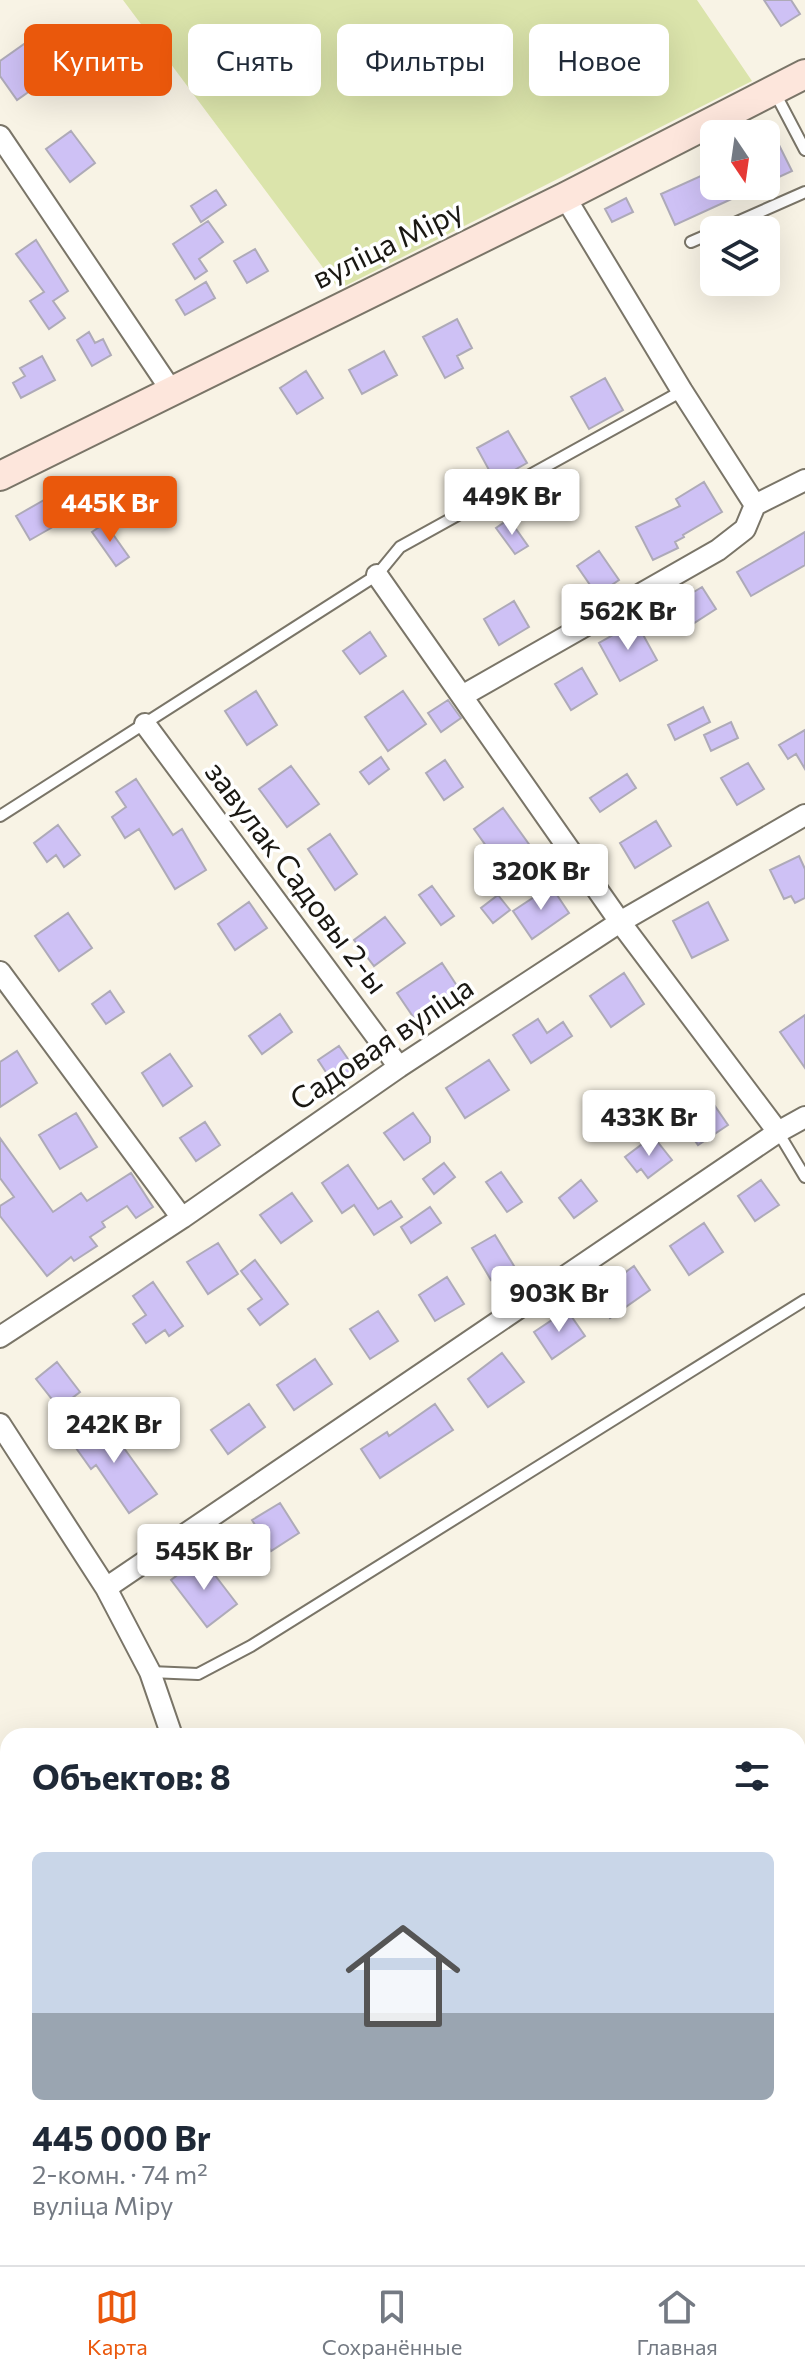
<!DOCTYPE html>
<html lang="ru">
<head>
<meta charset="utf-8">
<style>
	:root { --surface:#fff; --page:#f6f6f7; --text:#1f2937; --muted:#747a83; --line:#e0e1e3; --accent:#ea580c }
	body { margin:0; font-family:Commissioner,sans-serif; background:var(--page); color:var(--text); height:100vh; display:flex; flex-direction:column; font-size:30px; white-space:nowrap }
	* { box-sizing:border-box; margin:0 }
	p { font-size:26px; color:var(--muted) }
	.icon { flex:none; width:44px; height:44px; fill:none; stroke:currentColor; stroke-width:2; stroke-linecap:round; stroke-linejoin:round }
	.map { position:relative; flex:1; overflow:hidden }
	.side { position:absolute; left:0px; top:1728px; width:806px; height:538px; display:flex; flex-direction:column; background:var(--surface); border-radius:24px 24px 0 0; box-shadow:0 8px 32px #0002 }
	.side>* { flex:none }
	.banner { position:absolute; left:24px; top:24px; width:758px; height:72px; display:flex; gap:16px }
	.needle { width:52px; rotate:167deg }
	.tools { position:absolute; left:700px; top:120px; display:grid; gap:16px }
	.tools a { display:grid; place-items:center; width:80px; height:80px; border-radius:12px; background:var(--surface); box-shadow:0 8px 32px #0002; font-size:40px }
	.price { position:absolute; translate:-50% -68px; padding:0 18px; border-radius:8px; background:#fff; color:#222; font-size:26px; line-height:52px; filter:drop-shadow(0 2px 4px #0008) }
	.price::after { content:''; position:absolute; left:50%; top:48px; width:24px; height:18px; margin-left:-12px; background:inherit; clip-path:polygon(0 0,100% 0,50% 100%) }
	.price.selected { background:var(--accent); color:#fff }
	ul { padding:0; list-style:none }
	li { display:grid; align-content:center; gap:16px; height:424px; padding:0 32px }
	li+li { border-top:2px solid var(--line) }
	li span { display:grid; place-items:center; height:248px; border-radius:12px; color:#555 }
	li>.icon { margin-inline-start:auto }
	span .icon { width:144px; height:144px; fill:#fffc; stroke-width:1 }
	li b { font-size:34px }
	h2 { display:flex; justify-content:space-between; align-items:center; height:96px; padding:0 32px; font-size:34px }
	.pill { padding:0 28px; border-radius:12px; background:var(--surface); box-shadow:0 8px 32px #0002; font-size:28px; line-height:72px }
	.pill.selected { background:var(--accent); color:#fff }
	.menu { display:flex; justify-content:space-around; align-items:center; height:112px; border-top:2px solid var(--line); background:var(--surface); font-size:22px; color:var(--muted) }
	.menu a { display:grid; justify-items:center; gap:4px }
	.menu .selected { color:var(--accent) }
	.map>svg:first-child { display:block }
	.green { fill:#dbe4ab }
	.building { fill:#cec1f5; stroke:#aeaab8; stroke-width:2 }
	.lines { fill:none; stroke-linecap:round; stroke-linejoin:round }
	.lane-casing { stroke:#7a7568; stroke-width:14 }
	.street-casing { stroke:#7a7568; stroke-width:24 }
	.secondary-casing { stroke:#7a7568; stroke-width:32 }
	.lane { stroke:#fff; stroke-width:10 }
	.street { stroke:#fff; stroke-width:20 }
	.secondary { stroke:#fde6dc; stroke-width:28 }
	.labels { text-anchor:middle; stroke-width:7; stroke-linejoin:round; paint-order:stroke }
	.street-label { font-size:30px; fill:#1a1813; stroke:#fff }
</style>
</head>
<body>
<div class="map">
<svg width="805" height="2265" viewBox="0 0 805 2265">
	<rect width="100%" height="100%" fill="#f8f3e5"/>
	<path class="green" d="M123,0h574l55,81 -413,208z
		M8,2206v52h23l-20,3 1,4h-12v-58z"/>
	<path class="building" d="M764,0h27l9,14 -19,12z
		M27,42l24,34 -34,24 -17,-24v-15z
		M71,131l24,32 -25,19 -24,-33z
		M777,141l15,30 -26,12v-37z
		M714,170v16h46l-85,39 -14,-31z
		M216,190l10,15 -25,17 -10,-16z
		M626,198l7,14 -21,10 -7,-13z
		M208,221l15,21 -24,17 8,12 -12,8 -22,-35z
		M36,240l32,51 -15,10 12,17 -16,11 -19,-28 14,-9 -28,-38z
		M255,249l13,22 -21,12 -13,-22z
		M206,282l9,16 -30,17 -9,-15z
		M457,319l15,29 -15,8 6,12 -18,10 -22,-41z
		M89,332l6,11 8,-4 8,16 -19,11 -15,-26z
		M384,351l13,24 -35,19 -13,-24z
		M42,356l13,24 -34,18 -8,-15 12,-7 -5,-8z
		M306,371l17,27 -26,16 -17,-26z
		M605,378l18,32 -34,19 -18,-32z
		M508,431l19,32 -32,18 -18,-33z
		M704,482l18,30 -39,23 1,2 -9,5 3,6 -25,12 -17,-33 44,-21 -4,-7z
		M51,496l14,24 -35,20 -14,-24z
		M509,519l19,27 -13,8 -19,-26z
		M105,523l24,34 -13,9 -24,-34z
		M805,532v33l-54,31 -14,-24z
		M599,551l20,29 -22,15 -20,-29z
		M702,587l14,22 -28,18 -14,-23z
		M514,601l15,26 -30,18 -15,-26z
		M636,622l21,38 -37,21 -21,-38z
		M370,632l16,24 -26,18 -17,-23z
		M582,668l15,26 -26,16 -16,-26z
		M256,691l21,34 -30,20 -22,-34z
		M403,691l23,33 -38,27 -23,-34z
		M448,700l13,18 -20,14 -13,-19z
		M703,707l7,15 -35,18 -7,-15z
		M731,722l7,16 -27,13 -7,-16z
		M805,730v39l-9,-15 -8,5 -9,-14z
		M381,757l8,12 -20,15 -9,-12z
		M445,760l18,27 -19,13 -18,-27z
		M748,763l16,26 -27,16 -16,-27z
		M291,766l28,38 -32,23 -28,-38z
		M627,774l9,14 -36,24 -10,-14z
		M136,779l37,56 9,-6 24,41 -31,19 -36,-60 -14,9 -13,-21 14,-10 -10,-15z
		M503,808l28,39 -29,21 -28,-39z
		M656,821l15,25 -36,22 -15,-25z
		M58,825l22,30 -16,12 -8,-12 -9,7 -13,-19z
		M330,834l27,40 -22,16 -27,-41z
		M799,856l6,13v29l-10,5 -4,-7 -7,3 -14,-29z
		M432,886l22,30 -13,9 -22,-30z
		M551,886l18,27 -37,26 -19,-28z
		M498,895l12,15 -17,13 -12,-15z
		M249,902l18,26 -32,22 -17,-26z
		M708,902l20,38 -36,18 -19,-37z
		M68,913l24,35 -33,23 -24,-35z
		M385,917l20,26 -31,23 -20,-26z
		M442,963l23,35 -45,29 -23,-34z
		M624,973l20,31 -33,23 -21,-31z
		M110,991l14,21 -18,12 -14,-20z
		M280,1014l12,18 -30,22 -13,-18z
		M805,1015v53l-25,-36z
		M538,1019l9,14 16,-11 9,14 -41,27 -18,-28z
		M339,1046l16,23 -22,14 -15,-23z
		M17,1051l20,32 -37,24v-45z
		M170,1054l22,32 -29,20 -21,-33z
		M489,1060l20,30 -44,28 -19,-30z
		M708,1096l20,29 -30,20 -20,-29z
		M76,1113l21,34 -37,22 -21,-34z
		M413,1113l17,24v5l-26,18 -20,-27z
		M205,1122l15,23 -24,16 -16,-23z
		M653,1136l19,24 -24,18 -7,-9 -4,3 -12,-15z
		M0,1138l53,74 28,-19 6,8 44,-28 22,34 -17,11 -9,-12 -25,16 3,5 -15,10 7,9 -23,15 -3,-4 -24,19 -47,-60v-10l14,-9 -14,-19z
		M444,1163l11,14 -21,17 -11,-15z
		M348,1165l30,44 13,-8 11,16 -28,18 -20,-30 -12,8 -20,-30z
		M501,1172l21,30 -15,10 -21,-30z
		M581,1180l16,21 -23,17 -15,-20z
		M761,1180l18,25 -24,16 -17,-25z
		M292,1193l20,28 -31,22 -21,-28z
		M430,1207l11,16 -30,20 -10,-16z
		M704,1223l19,29 -34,23 -19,-29z
		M495,1235l19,31 -23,14 -19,-32z
		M218,1243l20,31 -30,20 -21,-32z
		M255,1260l33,44 -28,21 -12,-16 14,-10 -21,-28z
		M634,1266l16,24 -40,28 -16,-23z
		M447,1277l17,27 -29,17 -16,-26z
		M153,1282l30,44 -14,10 -4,-6 -19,13 -13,-19 13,-9 -13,-19z
		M567,1310l18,26 -33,23 -18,-27z
		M378,1311l20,30 -28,18 -20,-30z
		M502,1353l22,29 -36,25 -20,-28z
		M315,1359l17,25 -38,26 -17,-25z
		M57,1362l23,30 -21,16 -23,-29z
		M249,1404l16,23 -37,27 -17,-24z
		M435,1404l18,26 -73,48 -19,-29 26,-17 2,4z
		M103,1419l54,75 -28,19 -33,-48 -5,4 -20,-28z
		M280,1503l19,30 -28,18 -19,-31z
		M201,1557l36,47 -30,23 -36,-47z"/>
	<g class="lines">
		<defs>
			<path id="lane" d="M774,91l31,59
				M719,230l86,-38
				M691,242l23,-10
				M0,816l377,-241 23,-28 282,-156
				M778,1132l27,45
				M150,1672l48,2 53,-28 554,-346"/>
			<path id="street" d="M0,136l171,254
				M565,197l117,194 73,114
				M377,575l243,347 158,210
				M462,696l256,-146 27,-21 10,-24 50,-25
				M145,724l254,343
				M0,972l182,246
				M0,1337l182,-119 217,-151 221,-145 185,-107
				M0,1424l106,164 44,84 22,64
				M106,1588l672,-456 27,-15
				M546,2258l5,7"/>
			<path id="secondary" d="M0,476l565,-279 240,-123"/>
		</defs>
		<use href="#lane" class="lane-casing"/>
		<use href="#street" class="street-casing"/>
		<use href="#secondary" class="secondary-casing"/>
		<use href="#lane" class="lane"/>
		<use href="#street" class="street"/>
		<use href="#secondary" class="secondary"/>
	</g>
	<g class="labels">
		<g class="street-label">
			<text transform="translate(388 245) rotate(-26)" y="10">вуліца Міру</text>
			<text transform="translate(296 878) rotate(53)" y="10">завулак Садовы 2-ы</text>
			<text transform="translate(382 1044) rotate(-34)" y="10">Садовая вуліца</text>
		</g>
	</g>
</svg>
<div class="tools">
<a><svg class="needle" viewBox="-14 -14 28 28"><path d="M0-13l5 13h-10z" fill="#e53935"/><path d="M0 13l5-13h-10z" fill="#747a83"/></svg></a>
<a><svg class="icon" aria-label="layers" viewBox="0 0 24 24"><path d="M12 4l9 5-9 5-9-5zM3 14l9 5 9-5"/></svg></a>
</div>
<b class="price" style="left:512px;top:537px">449K Br</b>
<b class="price selected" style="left:110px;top:544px">445K Br</b>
<b class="price" style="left:628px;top:652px">562K Br</b>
<b class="price" style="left:541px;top:912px">320K Br</b>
<b class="price" style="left:649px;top:1158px">433K Br</b>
<b class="price" style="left:559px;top:1334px">903K Br</b>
<b class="price" style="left:114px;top:1465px">242K Br</b>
<b class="price" style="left:204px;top:1592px">545K Br</b>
<div class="banner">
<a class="pill selected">Купить</a>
<a class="pill">Снять</a>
<a class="pill">Фильтры</a>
<a class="pill">Новое</a>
</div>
<section class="side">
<h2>Объектов: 8<svg class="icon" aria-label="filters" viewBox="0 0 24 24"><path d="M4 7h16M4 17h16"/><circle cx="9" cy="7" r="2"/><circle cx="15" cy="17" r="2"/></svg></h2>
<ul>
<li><span style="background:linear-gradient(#c9d6e8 65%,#9aa5b1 0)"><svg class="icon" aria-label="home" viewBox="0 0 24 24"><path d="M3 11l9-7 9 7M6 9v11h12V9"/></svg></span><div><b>445 000 Br</b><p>2-комн. · 74 m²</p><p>вуліца Міру</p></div></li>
</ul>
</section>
</div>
<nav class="menu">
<a class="selected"><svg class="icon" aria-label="map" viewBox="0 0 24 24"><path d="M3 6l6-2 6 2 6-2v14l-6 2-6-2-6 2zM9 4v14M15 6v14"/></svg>Карта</a>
<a><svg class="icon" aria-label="saved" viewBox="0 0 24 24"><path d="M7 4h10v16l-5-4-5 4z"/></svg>Сохранённые</a>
<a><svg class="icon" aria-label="home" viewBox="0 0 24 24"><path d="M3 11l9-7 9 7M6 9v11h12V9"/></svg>Главная</a>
</nav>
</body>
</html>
